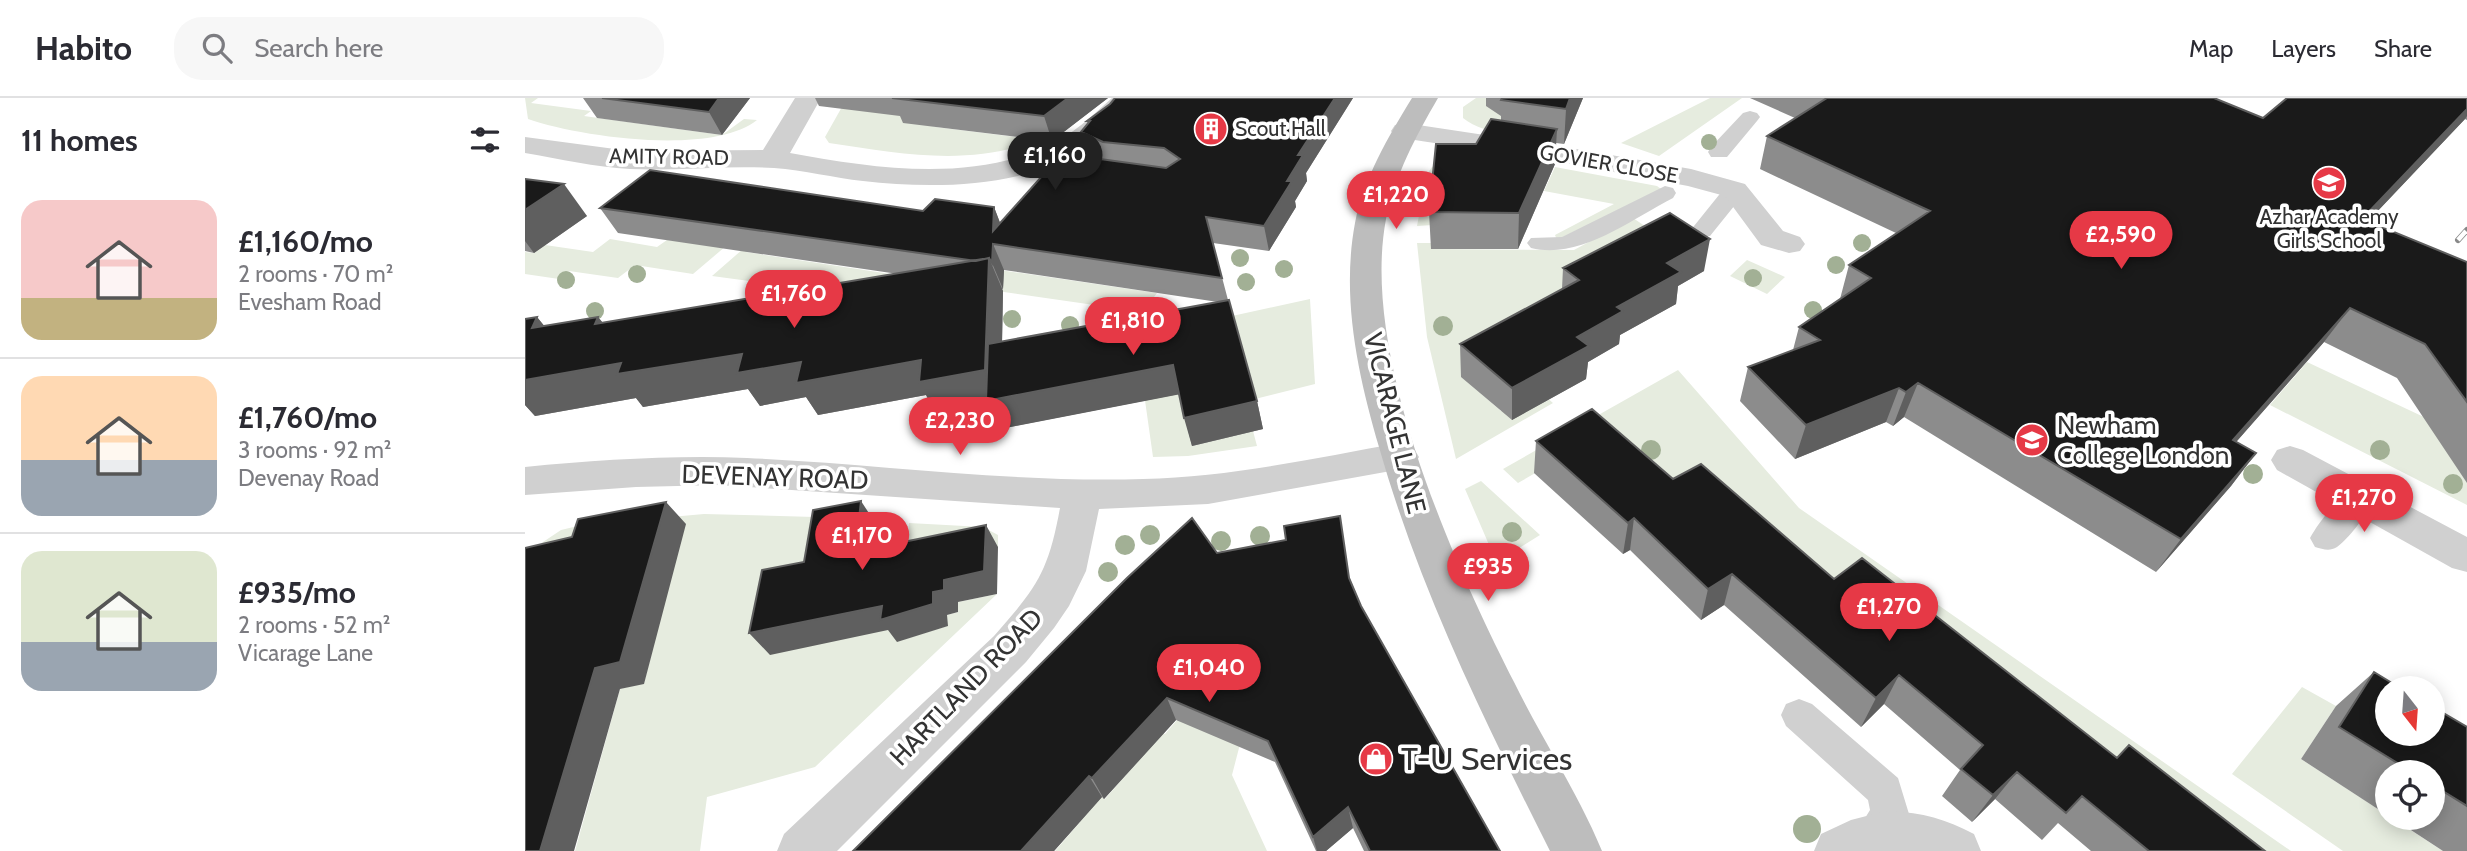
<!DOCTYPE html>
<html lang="en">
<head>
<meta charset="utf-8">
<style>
	:root { --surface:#fff; --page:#f7f7f7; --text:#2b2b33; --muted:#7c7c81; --line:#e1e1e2; --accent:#e63946 }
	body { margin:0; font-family:Cabin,sans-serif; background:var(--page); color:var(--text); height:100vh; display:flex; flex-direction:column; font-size:26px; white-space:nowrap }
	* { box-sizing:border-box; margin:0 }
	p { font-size:23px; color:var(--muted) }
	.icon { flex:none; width:38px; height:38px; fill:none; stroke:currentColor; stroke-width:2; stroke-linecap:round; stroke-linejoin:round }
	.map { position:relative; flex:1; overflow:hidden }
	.panel { display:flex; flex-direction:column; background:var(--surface); width:525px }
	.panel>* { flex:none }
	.needle { width:46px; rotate:163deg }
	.buttons { position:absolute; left:1850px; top:578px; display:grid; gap:14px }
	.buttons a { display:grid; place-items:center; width:70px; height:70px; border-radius:50%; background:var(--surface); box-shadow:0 4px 18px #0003; font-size:35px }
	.price { position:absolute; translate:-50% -60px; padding:0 16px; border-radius:24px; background:var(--accent); color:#fff; font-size:23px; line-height:46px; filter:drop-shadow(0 2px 4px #0008) }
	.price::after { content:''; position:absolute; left:50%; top:42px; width:21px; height:16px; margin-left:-10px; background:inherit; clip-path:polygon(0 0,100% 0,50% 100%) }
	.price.on { background:#222; color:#fff }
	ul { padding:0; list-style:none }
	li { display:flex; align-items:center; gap:21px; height:175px; padding:0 21px }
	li+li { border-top:2px solid var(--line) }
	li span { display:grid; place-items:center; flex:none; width:196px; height:140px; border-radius:21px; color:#555 }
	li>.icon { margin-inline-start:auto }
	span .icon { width:84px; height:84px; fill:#fffc; stroke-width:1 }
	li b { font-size:30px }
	h2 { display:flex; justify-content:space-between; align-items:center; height:84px; padding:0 21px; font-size:30px }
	header { display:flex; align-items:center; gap:42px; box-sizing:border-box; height:98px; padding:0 35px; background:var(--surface); border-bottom:2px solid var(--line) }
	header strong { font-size:33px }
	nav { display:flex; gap:38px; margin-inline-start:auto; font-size:24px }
	.search { width:490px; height:63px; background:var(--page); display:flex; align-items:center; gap:18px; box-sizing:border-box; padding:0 24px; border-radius:28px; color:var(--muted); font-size:26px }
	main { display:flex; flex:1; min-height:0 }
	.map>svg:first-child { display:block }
	.green { fill:#e6ecdf }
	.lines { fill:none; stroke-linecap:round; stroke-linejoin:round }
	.lane { fill:#d0d0d0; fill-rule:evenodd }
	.street { fill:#d0d0d0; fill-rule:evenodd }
	.secondary { fill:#bdbdbd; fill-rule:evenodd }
	.rail-casing { stroke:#888; stroke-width:6 }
	.rail { stroke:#fff; stroke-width:4.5; stroke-dasharray:12; stroke-linecap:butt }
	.tree { fill:#a2b095 }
	.wall { fill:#8c8c8c; fill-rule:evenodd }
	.shaded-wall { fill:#5f5f5f }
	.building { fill:#1a1a1a; stroke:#5f5f5f; stroke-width:2 }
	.labels { text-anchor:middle; stroke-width:7; stroke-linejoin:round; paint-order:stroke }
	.far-poi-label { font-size:21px; fill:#333; stroke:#fff; text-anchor:start }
	.far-street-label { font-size:21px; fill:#333; stroke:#fff }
	.street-label { font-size:26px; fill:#333; stroke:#fff }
	.poi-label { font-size:26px; fill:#333; stroke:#fff; text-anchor:start }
	.near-poi-label { font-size:32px; fill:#333; stroke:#fff; text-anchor:start }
</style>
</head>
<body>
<header>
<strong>Habito</strong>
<div class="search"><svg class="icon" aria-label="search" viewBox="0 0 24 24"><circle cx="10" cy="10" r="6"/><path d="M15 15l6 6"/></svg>Search here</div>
<nav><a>Map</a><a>Layers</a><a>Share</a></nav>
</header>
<main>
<section class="panel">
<h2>11 homes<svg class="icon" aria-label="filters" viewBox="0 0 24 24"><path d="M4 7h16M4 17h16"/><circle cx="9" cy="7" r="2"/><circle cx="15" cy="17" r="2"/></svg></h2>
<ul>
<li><span style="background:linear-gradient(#f6c9c9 70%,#c2b280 0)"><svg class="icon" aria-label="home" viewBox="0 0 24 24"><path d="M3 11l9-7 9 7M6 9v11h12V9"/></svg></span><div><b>£1,160/mo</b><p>2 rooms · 70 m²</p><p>Evesham Road</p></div></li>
<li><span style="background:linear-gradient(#ffd9b3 60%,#9aa5b1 0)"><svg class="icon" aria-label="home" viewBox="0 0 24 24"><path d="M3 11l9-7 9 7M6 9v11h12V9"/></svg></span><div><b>£1,760/mo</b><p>3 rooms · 92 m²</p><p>Devenay Road</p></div></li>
<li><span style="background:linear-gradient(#dfe7d0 65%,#9aa5b1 0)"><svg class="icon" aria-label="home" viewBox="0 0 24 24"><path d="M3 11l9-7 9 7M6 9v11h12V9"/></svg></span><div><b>£935/mo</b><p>2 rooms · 52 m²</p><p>Vicarage Lane</p></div></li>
</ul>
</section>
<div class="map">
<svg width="1942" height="753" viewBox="0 0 1942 753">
	<rect width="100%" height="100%" fill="#fff"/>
	<path class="green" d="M0,0h13l-7,5 60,8 -7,5 138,19 22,-16 13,1c-45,36 -177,17 -229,-1z
		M322,0l89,29 97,12 8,-8 15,1c-74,37 -148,23 -227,11l-4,-6z
		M951,0h32l16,33c-19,6 -46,-1 -61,-13v-11z
		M1185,0h32l-83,58 -38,-13z
		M921,62l-13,65 -16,1 10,-52 5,-7z
		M1030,69l102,19 4,3 -104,51 -2,-5 59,-31 -70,-13z
		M257,117l-36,37 151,23 -20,23 -165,-22z
		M1108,120l37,25 -209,133 40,35 37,-21 15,13 -97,56 -29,-122 -10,-94h14v6l143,1z
		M85,141l47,8 10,-7 59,6 -33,28 -58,-9 -17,13 -49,-7 -10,8 -34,-5v-22l9,1 11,-8 48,7z
		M1222,162l38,17 -18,17 -37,-18z
		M468,171l164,24 -14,19 -167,-24z
		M785,201l5,85 -60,15 -23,-83z
		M653,227l14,121 61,-15 4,15 -69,10 -35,1 -13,-92z
		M1782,264l119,56 41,64v23l-197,-100z
		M1153,272l121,138 492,343h-91l-611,-409 -71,41 -15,-14z
		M956,383l59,54 -27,17 14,16 -22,14 -40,-93z
		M179,416l111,3 84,110 -1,14 49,-15v-11l11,-3v-10l39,-8 -182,173 -108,30 -7,54h-125l45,-162 24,-6 21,-83 -131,-52 27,-18 21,-5z
		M384,425l74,4 15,8v12l-94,21z
		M689,579l52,29 -27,42 -7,27 35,76h-212l25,-29 -17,-51 42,28 45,-52 -29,-39 44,26z
		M1777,589l34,19 -35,53 142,92h-100l-111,-77z"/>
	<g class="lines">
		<path class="lane" d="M1225,13l7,2 3,4 -3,4 -30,36h-16l-3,-5 3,-5 32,-34z
			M1210,85l11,7 -3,5 -33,41h-16l-4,-5 4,-5 33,-41z
			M1140,88l8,2 3,5 -3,5c-43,22 -93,62 -142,50l-4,-5 4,-5 31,-1z
			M1836,389l11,3 4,8c-6,12 -28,42 -39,49 -8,5 -14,2 -22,0l-5,-9c10,-18 31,-45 51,-51z
			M1274,601l13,5 86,74 11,36 -23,37h-31l-4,-10 19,-31 -2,-10 -82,-74 -5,-11 5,-11z"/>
		<path class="street" d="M270,0h26l-31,55c83,15 178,30 258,-7 24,-11 44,-30 64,-48h28c-60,88 -181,94 -277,83 -29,-3 -59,-11 -89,-13 -48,-3 -96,3 -144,1 -35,-2 -70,-10 -105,-16v-16l105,14 133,-1z
			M880,25l166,25 120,21 54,15 38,47 17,6 5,7 -5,7 -11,2 -28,-8 -36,-49 -37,-10 -117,-22 -176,-27 -4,-6 4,-6z
			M875,345l13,4 6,10 -6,10 -205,37 -109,5 -13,62 -17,35 -15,22 -28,34 -189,189h-60l7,-17 210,-198c43,-49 54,-63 66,-128l-341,-23 -83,2 -111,8v-28c74,-7 148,-12 222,-9 132,6 264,25 396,21 87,-2 172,-21 257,-36z
			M1765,348l13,4 164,87v35l-15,-4 -175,-98 -6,-10 6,-10z
			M1357,714c33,-2 62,6 92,22l7,17h-167l7,-17 30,-14z"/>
		<path class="secondary" d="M887,0h26c-22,38 -43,77 -52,121 -26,136 67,343 128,463 28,57 64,111 88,169h-52c-66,-131 -131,-263 -171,-404 -21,-72 -38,-149 -24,-224 9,-45 33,-86 57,-125z"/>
		<defs>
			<path id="rail" d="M1933,142l9,-10"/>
		</defs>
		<use href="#rail" class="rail-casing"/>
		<use href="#rail" class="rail"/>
	</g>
	<g class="tree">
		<circle cx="1184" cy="44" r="8"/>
		<circle cx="1337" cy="145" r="9"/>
		<circle cx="715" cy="160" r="9"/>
		<circle cx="1311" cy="167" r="9"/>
		<circle cx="759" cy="171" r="9"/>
		<circle cx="112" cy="176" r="9"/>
		<circle cx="1228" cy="180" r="9"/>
		<circle cx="41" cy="182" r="9"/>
		<circle cx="721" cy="184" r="9"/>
		<circle cx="1288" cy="212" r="9"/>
		<circle cx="70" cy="213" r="9"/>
		<circle cx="487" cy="221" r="9"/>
		<circle cx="545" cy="227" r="9"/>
		<circle cx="918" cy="228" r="10"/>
		<circle cx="1126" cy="352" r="10"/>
		<circle cx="1855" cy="352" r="10"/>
		<circle cx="1728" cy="376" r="10"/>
		<circle cx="1928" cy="386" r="10"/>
		<circle cx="987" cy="434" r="10"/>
		<circle cx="625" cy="437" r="10"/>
		<circle cx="735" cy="438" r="10"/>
		<circle cx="696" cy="443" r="10"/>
		<circle cx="600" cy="447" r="10"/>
		<circle cx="583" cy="474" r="10"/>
		<circle cx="1282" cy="731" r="14"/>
	</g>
	<path class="wall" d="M58,0h167l-28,37 -125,-17z
		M290,0h293l-56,43 -149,-18 -3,-7 -81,-10z
		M590,0h238l-47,75 1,8 -12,20 1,6 -27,44 -56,-8 15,57 29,101 6,28 -71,17 -13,-52 -179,35 -12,-24 -51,10 -11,-20 -108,20 -12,-18 -46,9 -12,-17 -105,18 -7,-9 -101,18 -10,-11 12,-88 7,9 54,-9 5,6 295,-49 -280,-41 -18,-25 323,3 71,-4 6,16 78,-67 14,2 -3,-1 -8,-25 7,-8 -1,-3 23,-17zM479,172l214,32 -216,40 1,-51 -1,-2h1z
		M961,0h97l-19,46 -8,-1 -1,21 -37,85h-87l-2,-37 72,-92v-4l-15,-10z
		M1225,0h464l49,20 204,-20v22l-2,-1 -97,102 99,41v221l-70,-105 -73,-36 -88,100 20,11 -25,33 -75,86 -252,-155 -11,9 -7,-4 -91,37 -55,-58 8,-34 45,-17 6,-23 41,-28 9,-34 47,-32 -136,-64 7,-33 28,-18z
		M0,81l62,37 -53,37 -9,-2z
		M1038,170l141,3 -26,15 -2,18 -56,31 -1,9 -31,18 -2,17 -74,41 -51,-43 -1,-33 102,-55z
		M1011,343l137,38 161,100 431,272h-174l-33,-28 -16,17 -47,-41 -23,23 -30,-26 18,-26 -76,-66 -23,23 -137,-122 -23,15 -71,-70 -7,4 -89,-81z
		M692,455l133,26 11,27 139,245h-136l-11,-23 -27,23h-10l-41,-89 -99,-42 -72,79 -2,-2 -48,54h-201z
		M1849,574l93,55v124h-24l-52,-34h42v-45h-46v43l-86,-56 35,-53z"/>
	<path class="shaded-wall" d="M194,0h31l-28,37 -13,-23z
		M543,0h40l-56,43 -8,-25z
		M810,0h18l-47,75 1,8 -12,20 1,6 -27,44 -5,-25 23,-45 11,-26z
		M1045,0h13l-19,46 2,-35z
		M1942,11v7l-2,3 -126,133 23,-33z
		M1032,31l-2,35 -37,85 1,-36z
		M39,86l23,32 -53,37 -9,-12v-31z
		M469,109l10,26 -11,-2z
		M1185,141l-6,32 -26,15 -2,18 -56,31 -1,9 -31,18 -2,17 -74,41v-32l105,-81 50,-44z
		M468,146l11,26 -1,19 -11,-26z
		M464,160l14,33 -2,107 172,-33 8,29 -181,35 -12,-24 -51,10 -11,-20 -108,20 -12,-18 -46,9 -12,-17 -105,18 -7,-9 -101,18 -10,-11v-25z
		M1825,210l-26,34 -116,132 25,-34z
		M12,219l27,33 -32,-22z
		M73,219l26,32 -29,-25z
		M1393,285l-14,34 -11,9 13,-34z
		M1374,290l-13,34 -91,37 11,-34z
		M732,303l6,28 -71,17 -8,-28z
		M1731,355l-25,33 -75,86 25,-33z
		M336,403l15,23 -5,51 -16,-23z
		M141,404l20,22 -42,160 -24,5 -46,162h-34l55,-183z
		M1109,420l-4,32 -7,4 5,-31z
		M461,427l12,22 -1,47 -39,8v10l-11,3 1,11 -51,16 -9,-12 -118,25 -21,-22 184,-41 11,-12z
		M1207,476l-8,31 -23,15 7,-31z
		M1374,577l-15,29 -23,23 15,-29z
		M642,600l9,22 -72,79 -12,-21z
		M1492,674l-22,27 -23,23 21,-27z
		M564,678l13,21 -48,54h-33z
		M823,709l5,21 -27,23h-9l-4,-14z"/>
	<path class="building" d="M77,0h117l-10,14z
		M367,0h176l-24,18z
		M590,0h220l-37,57h5l-16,26h5l-28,45 -58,-9 16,61 -229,-34 -1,19 -3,-5 -13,3 -376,-53 50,-38 273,41 12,-12 59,8 -1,24 74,-83 11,8 88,12 14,-9 -16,-11 -61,-6 -22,-10 9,-11h-3l23,-17z
		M977,0h68l-4,11 -65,-9z
		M1302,0h387l49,20 24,-20h180v11l-105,110 105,43v140l-42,-58 -75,-36 -117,132 23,13 -75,86 -263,-156 -12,9 -7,-4 -93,37 -58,-58 72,-27 -21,-13 72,-49 -22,-13 81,-54 -163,-75z
		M966,21l66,10 -38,84 -90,-1 7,-68h40z
		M0,81l39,5 -39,26z
		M1145,115l40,26 -43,24 14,9 -64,35 6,4 -46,26 12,9 -77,42 -52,-44 119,-64 -16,-12z
		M464,160l-4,112 -66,12 2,-22 -125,23 5,-21 -64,11 5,-19 -125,20 4,-11 -96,17v-61l12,-2 -5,11 66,-11 -3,7z
		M704,202l28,101 -73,17 -11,-53 -187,36 2,-57z
		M1067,311l81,70 28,-15 133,115 28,-21 255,200 12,-13 136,106h-116l-67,-55 -16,17 -49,-41 -24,23 -32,-26 22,-24 -84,-70 -23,23 -144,-124 -24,15 -74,-71 -6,5 -92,-82z
		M336,403l-6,51 131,-27 -2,46 -40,9v10l-11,2v12l-53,16 2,-14 -133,27 13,-63 42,-8 9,-52z
		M141,404l-46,160 -25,6 -55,183h-15v-303l47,-11 6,-18z
		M815,418l9,62 12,28 139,245h-130l-22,-44 -35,30 -45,-96 -101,-43 -75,80 -3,-2 -68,75h-168l274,-273 65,-60 25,35 69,-13 -2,-14z
		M1849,574l26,16h-13v45h46v-26l34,20v79l-34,-21v-13h-21l-73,-45z"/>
	<defs>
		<symbol id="building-disc" viewBox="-11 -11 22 22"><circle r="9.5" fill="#e63946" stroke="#fff"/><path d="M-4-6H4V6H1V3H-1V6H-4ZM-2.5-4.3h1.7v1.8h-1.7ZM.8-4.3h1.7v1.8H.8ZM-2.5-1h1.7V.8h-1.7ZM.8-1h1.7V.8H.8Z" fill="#fff"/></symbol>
		<symbol id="school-disc" viewBox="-11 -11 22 22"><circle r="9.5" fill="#e63946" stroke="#fff"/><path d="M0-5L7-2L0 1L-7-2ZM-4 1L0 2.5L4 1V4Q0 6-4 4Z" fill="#fff"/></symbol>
		<symbol id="university-disc" viewBox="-11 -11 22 22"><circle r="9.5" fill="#e63946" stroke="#fff"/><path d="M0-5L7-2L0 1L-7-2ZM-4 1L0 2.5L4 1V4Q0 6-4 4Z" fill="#fff"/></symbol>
		<symbol id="shop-disc" viewBox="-11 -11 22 22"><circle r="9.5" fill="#e63946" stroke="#fff"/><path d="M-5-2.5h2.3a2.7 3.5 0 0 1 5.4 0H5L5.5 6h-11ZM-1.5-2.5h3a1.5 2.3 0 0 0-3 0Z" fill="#fff"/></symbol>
	</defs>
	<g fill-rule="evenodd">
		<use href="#building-disc" x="667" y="12" width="38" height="38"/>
		<use href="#school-disc" x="1785" y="66" width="38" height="38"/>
		<use href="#university-disc" x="1488" y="323" width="38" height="38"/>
		<use href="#shop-disc" x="832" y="642" width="38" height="38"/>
	</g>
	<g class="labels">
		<g class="far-poi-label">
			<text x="710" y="38">Scout Hall</text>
			<text x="1804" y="126" text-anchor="middle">Azhar Academy<tspan x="1804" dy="24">Girls School</tspan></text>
		</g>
		<g class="far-street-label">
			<text transform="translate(144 59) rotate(1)" y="7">AMITY ROAD</text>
			<text transform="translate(1084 66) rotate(10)" y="7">GOVIER CLOSE</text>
		</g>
		<g class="street-label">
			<text transform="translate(870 325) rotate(76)" y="9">VICARAGE LANE</text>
			<text transform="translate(250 379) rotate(2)" y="9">DEVENAY ROAD</text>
			<text transform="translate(441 589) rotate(-46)" y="9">HARTLAND ROAD</text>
		</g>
		<g class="poi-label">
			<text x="1532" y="336">Newham<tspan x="1532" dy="30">College London</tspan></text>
		</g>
		<g class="near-poi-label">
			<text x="876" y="672">T-U Services</text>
		</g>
	</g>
</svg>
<div class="buttons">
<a><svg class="needle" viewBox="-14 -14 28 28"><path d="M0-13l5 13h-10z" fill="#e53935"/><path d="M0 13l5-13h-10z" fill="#7c7c81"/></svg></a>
<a><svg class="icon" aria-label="locate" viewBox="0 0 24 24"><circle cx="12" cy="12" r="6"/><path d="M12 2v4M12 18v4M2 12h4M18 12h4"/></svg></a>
</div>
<b class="price on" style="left:530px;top:94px">£1,160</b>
<b class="price" style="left:871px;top:133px">£1,220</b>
<b class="price" style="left:1596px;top:173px">£2,590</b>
<b class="price" style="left:269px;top:232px">£1,760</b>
<b class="price" style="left:608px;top:259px">£1,810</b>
<b class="price" style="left:435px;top:359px">£2,230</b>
<b class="price" style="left:1839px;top:436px">£1,270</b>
<b class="price" style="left:337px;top:474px">£1,170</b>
<b class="price" style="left:963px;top:505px">£935</b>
<b class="price" style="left:1364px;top:545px">£1,270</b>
<b class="price" style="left:684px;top:606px">£1,040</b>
</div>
</main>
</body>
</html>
